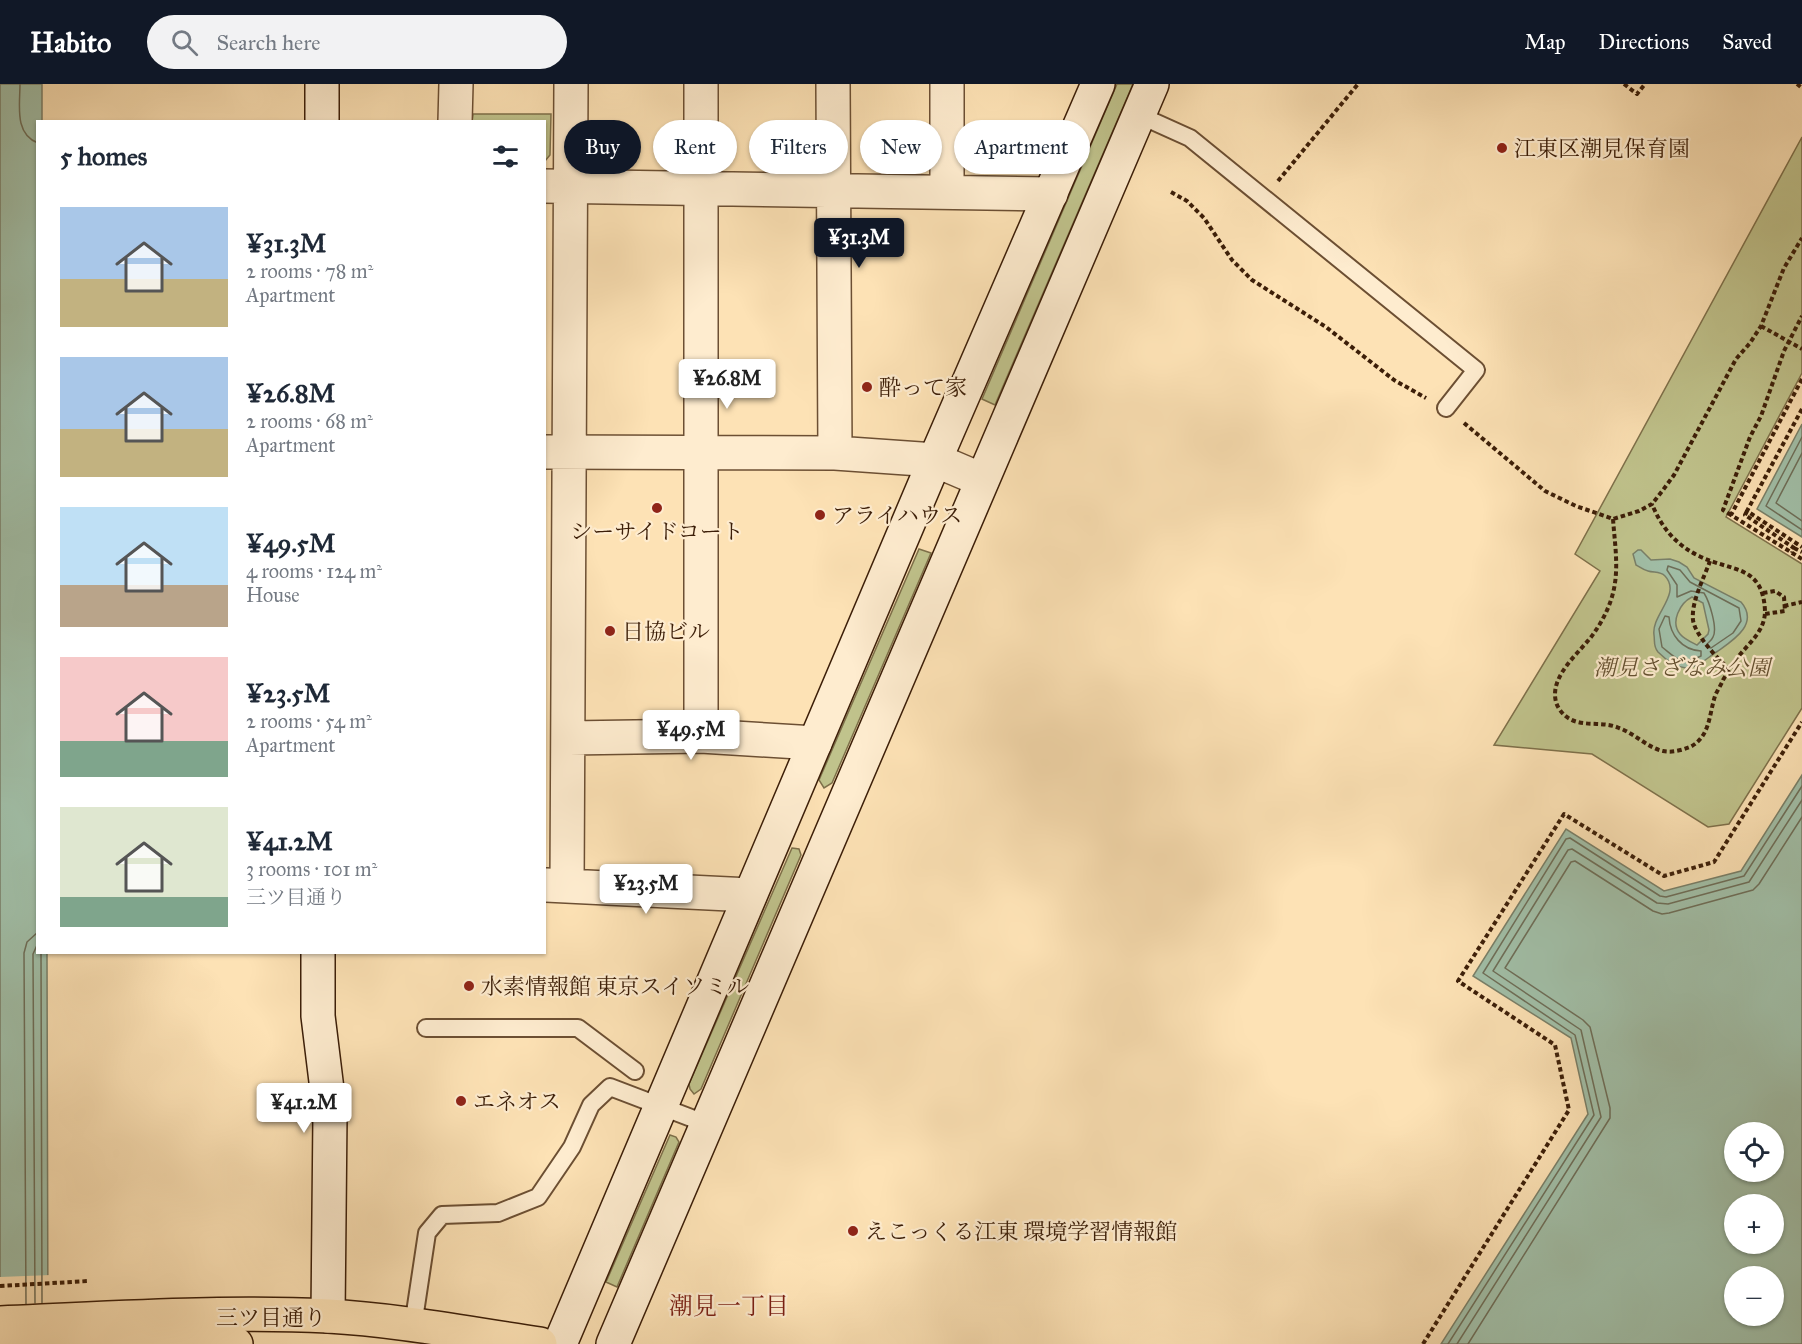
<!DOCTYPE html>
<html lang="en">
<head>
<meta charset="utf-8">
<style>
	:root { --surface:#fff; --page:#f2f2f3; --text:#1f2937; --muted:#747a83; --accent:#111827 }
	body { margin:0; font-family:"IM FELL Great Primer","Noto Serif JP",serif; background:var(--page); color:var(--text); height:100vh; display:flex; flex-direction:column; font-size:22px; white-space:nowrap }
	* { box-sizing:border-box; margin:0 }
	p { font-size:20px; color:var(--muted) }
	.icon { flex:none; width:33px; height:33px; fill:none; stroke:currentColor; stroke-width:2; stroke-linecap:round; stroke-linejoin:round }
	.map { position:relative; flex:1; overflow:hidden }
	.sheet { position:absolute; left:36px; top:36px; width:510px; height:834px; display:flex; flex-direction:column; background:var(--surface); border-radius:0px; box-shadow:0 2px 4px #0004 }
	.sheet>* { flex:none }
	.top-card { position:absolute; left:564px; top:36px; width:570px; height:54px; display:flex; gap:12px }
	.buttons { position:absolute; left:1724px; top:1038px; display:grid; gap:12px }
	.buttons a { display:grid; place-items:center; width:60px; height:60px; border-radius:50%; background:var(--surface); box-shadow:0 2px 4px #0004; font-size:30px }
	.price { position:absolute; translate:-50% -51px; padding:0 14px; border-radius:6px; background:#fff; color:#222; font-size:20px; line-height:39px; filter:drop-shadow(0 2px 3px #0008) }
	.price::after { content:''; position:absolute; left:50%; top:36px; width:18px; height:14px; margin-left:-9px; background:inherit; clip-path:polygon(0 0,100% 0,50% 100%) }
	.price.active { background:var(--accent); color:#fff }
	ul { padding:0; list-style:none }
	li { display:flex; align-items:center; gap:18px; height:150px; padding:0 24px }
	li span { display:grid; place-items:center; flex:none; width:168px; height:120px; border-radius:0px; color:#555 }
	li>.icon { margin-inline-start:auto }
	span .icon { width:72px; height:72px; fill:#fffc; stroke-width:1 }
	li b { font-size:26px }
	h2 { display:flex; justify-content:space-between; align-items:center; height:72px; padding:0 24px; font-size:26px }
	.tag { padding:0 21px; border-radius:27px; background:var(--surface); box-shadow:0 2px 4px #0004; font-size:21px; line-height:54px }
	.tag.active { background:var(--accent); color:#fff }
	header { display:flex; align-items:center; gap:36px; box-sizing:border-box; height:84px; padding:0 30px; background:var(--accent); color:#fff }
	header strong { font-size:28px }
	nav { display:flex; gap:33px; margin-inline-start:auto; font-size:21px }
	.search { width:420px; height:54px; background:var(--page); display:flex; align-items:center; gap:15px; box-sizing:border-box; padding:0 21px; border-radius:33px; color:var(--muted); font-size:22px }
	.map>svg:first-child { display:block }
	.green { fill:#c0c38c; stroke:#7e704a; stroke-width:1.5 }
	.water { fill:#a1bfa8; stroke:#797f68; stroke-width:1.5; fill-rule:evenodd }
	.pier { fill:#fde2b5 }
	.lines { fill:none; stroke-linecap:round; stroke-linejoin:round }
	.shore { stroke:#6e6e58; stroke-width:1.5 }
	.lane-casing { stroke:#6c4f33; stroke-width:20 }
	.street-casing { stroke:#6c4f33; stroke-width:36 }
	.secondary-casing { stroke:#3c1e08; stroke-width:36 }
	.primary-casing { stroke:#3c1e08; stroke-width:36 }
	.highway-casing { stroke:#3c1e08; stroke-width:36 }
	.path { stroke:#3c1e08; stroke-width:4; stroke-dasharray:4.5 3; stroke-linecap:butt }
	.lane { stroke:#feeccf; stroke-width:16 }
	.street { stroke:#feeccf; stroke-width:33 }
	.secondary { stroke:#feeccf; stroke-width:33 }
	.primary { stroke:#fde2b5; stroke-width:33 }
	.highway { stroke:#fde2b5; stroke-width:33 }
	.poi-dot { fill:#8f2418; stroke:#feeccf; stroke-width:2 }
	.labels { text-anchor:middle; stroke-width:4.5; stroke-linejoin:round; paint-order:stroke }
	.poi-label { font-size:22px; fill:#3c1e08; stroke:#feeccf; text-anchor:start }
	.park-label { font-size:22px; font-style:italic; fill:#645030; stroke:#feeccf }
	.street-label { font-size:22px; fill:#3c1e08; stroke:#feeccf }
	.neighbourhood-label { font-size:24px; fill:#7a1f14; stroke:#feeccf }
</style>
</head>
<body>
<header>
<strong>Habito</strong>
<div class="search"><svg class="icon" aria-label="search" viewBox="0 0 24 24"><circle cx="10" cy="10" r="6"/><path d="M15 15l6 6"/></svg>Search here</div>
<nav><a>Map</a><a>Directions</a><a>Saved</a></nav>
</header>
<div class="map">
<svg width="1802" height="1260" viewBox="0 0 1802 1260">
	<rect width="100%" height="100%" fill="#fde2b5"/>
	<filter id="stains"><feTurbulence type="fractalNoise" baseFrequency=".00333" numOctaves="4"/><feColorMatrix values="0 0 0 0 .2 0 0 0 0 .09 0 0 0 0 .02 0 0 0 .5 -.17"/></filter>
	<radialGradient id="worn" r=".72"><stop offset=".6" stop-color="#630" stop-opacity="0"/><stop offset="1" stop-color="#630" stop-opacity=".3"/></radialGradient>
	<path class="green" d="M1117,0h16l-138,321 -13,-6z
		M473,30h78l-1,41 -5,6 -1,-39 -72,-1z
		M1802,53v236l-76,144 76,47v144l-73,116 -21,3 -116,-73 -98,-9 106,-174 -25,-17z
		M919,465l12,4 -99,230 -8,5 -5,-8z
		M792,764l7,1 2,6 -100,234 -7,5 -4,-5 -1,-5z
		M670,1051l6,2 3,5 -62,145 -11,-5z"/>
	<path class="water" d="M0,0h42v37l-4,1v830l9,1 1,391h-48z
		M1802,340v113l-45,-28z
		M1638,466h3l10,10 19,-1 9,3 8,5 7,11 47,24c19,22 -9,39 -23,49 -10,6 -20,17 -32,17 -11,-1 -21,-9 -28,-16 -5,-6 -3,-11 -4,-17 -3,-20 28,-41 11,-59 -5,-5 -11,-3 -17,-5 -5,-1 -8,-4 -12,-6l-3,-11zM1692,513l11,6 6,27 -1,4 -11,11c-6,-3 -13,-6 -17,-11 -10,-12 0,-31 12,-37z
		M1802,691v569h-361l147,-230 -17,-76 -98,-62 93,-147 98,62 77,-20zM1773,1048v40h-39v-40zM1734,1120h39v40h-39zM1734,1192h39v40h-39z"/>
	<path class="pier" d="M51,1191v69h-51v-67z"/>
	<g class="lines">
		<path class="shore" d="M20,0c0,21 -6,50 18,59
			M1802,353l-36,69 36,24
			M1802,369l-26,50 26,18
			M1668,482l12,4 10,12 49,26 2,13 -8,12 -22,15 -3,-1 -1,-3c2,-2 5,-4 6,-7 5,-9 -4,-36 -9,-44l-13,-2 -14,6v-12l-10,-15z
			M1665,532l4,1c1,18 13,33 32,34v5c-20,10 -23,4 -39,-9l-3,-18z
			M41,868l1,351
			M35,1219l-2,-349 5,-11
			M26,1220l-2,-351 3,-11 11,-10
			M1448,1260l146,-229 -19,-80 -92,-62 83,-134 4,-1 90,58 6,1 78,-21 58,-90
			M1457,1260l144,-227 -20,-87 -88,-59 75,-121 4,-1 85,54 11,1 81,-22 53,-82
			M1468,1260l142,-226v-10l-20,-81 -7,-7 -78,-52 66,-106 4,-1 78,50 9,3 7,-1 84,-23 6,-6 43,-67"/>
		<defs>
			<path id="lane" d="M1139,31l51,23 286,232 -30,38
				M426,944h152l57,43
				M413,1242l14,-93 15,-18 56,-2 40,-16 34,-50 19,-42 19,-18 97,37"/>
			<path id="street" d="M833,0l2,369
				M455,38l1,-38
				M544,102l507,8
				M947,108v-108
				M544,368l291,1 100,7 47,20
				M701,652v-652
				M569,654l132,-2 114,7
				M546,801l204,10
				M567,802l4,-802"/>
			<path id="secondary" d="M322,0v38
				M318,868v64l12,98 -2,202
				M560,1260l375,-884 163,-376
				M613,1260l539,-1260"/>
			<path id="primary" d="M0,1239c108,-5 221,-12 328,-7 71,4 142,18 212,28"/>
			<path id="highway" d="M0,1258l236,2"/>
		</defs>
		<use href="#lane" class="lane-casing"/>
		<use href="#street" class="street-casing"/>
		<use href="#secondary" class="secondary-casing"/>
		<use href="#primary" class="primary-casing"/>
		<use href="#highway" class="highway-casing"/>
		<path class="path" d="M1624,0l13,10 8,-10
			M1797,0l5,4
			M1278,97l80,-97
			M1171,108l16,9 17,17 28,42 20,20 74,47 68,53 32,18
			M1761,242l41,23
			M1802,295l-71,136 71,44
			M1802,325l-55,102 55,36
			M1464,339l81,68 31,15 37,13 26,-8 13,-7 11,-14 11,-15 62,-116 14,-16 11,-17 23,-58 18,-30
			M1747,427l-2,4 49,33 -2,5
			M1731,431l-8,-5 27,-73 11,-21 23,-65 18,-35
			M1613,435c2,28 7,54 -2,81 -4,12 -10,23 -17,33 -13,19 -45,42 -38,69 2,7 8,14 14,17 14,8 34,2 49,9 15,5 29,20 44,23 9,2 19,-1 27,-4 20,-10 19,-32 25,-51 2,-5 6,-11 8,-16 5,-8 9,-16 15,-23 11,-14 27,-26 27,-46 -2,-47 -34,-39 -66,-55 -23,-11 -38,-29 -47,-52
			M1794,464l8,4
			M1710,477c-6,17 -19,41 -17,59 2,15 25,39 36,49
			M1763,509l12,-2 9,6 1,14 -20,3
			M1784,522l18,-4
			M0,1202l89,-5
			M1423,1260l146,-234 -14,-65 -97,-64 106,-167 100,62 50,-14 88,-140"/>
		<use href="#lane" class="lane"/>
		<use href="#street" class="street"/>
		<use href="#secondary" class="secondary"/>
		<use href="#primary" class="primary"/>
		<use href="#highway" class="highway"/>
	</g>
	<g class="poi-dot">
		<circle cx="1502" cy="64" r="6"/>
		<circle cx="867" cy="303" r="6"/>
		<circle cx="657" cy="424" r="6"/>
		<circle cx="820" cy="431" r="6"/>
		<circle cx="610" cy="547" r="6"/>
		<circle cx="469" cy="902" r="6"/>
		<circle cx="461" cy="1017" r="6"/>
		<circle cx="853" cy="1147" r="6"/>
	</g>
	<g class="labels">
		<g class="poi-label">
			<text x="1514" y="72">江東区潮見保育園</text>
			<text x="879" y="311">酔って家</text>
			<text x="832" y="439">アライハウス</text>
			<text x="657" y="455" text-anchor="middle">シーサイドコート</text>
			<text x="622" y="555">日協ビル</text>
			<text x="481" y="910">水素情報館 東京スイソミル</text>
			<text x="473" y="1025">エネオス</text>
			<text x="865" y="1155">えこっくる江東 環境学習情報館</text>
		</g>
		<g class="park-label">
			<text x="1682" y="591">潮見さざなみ公園</text>
		</g>
		<g class="street-label">
			<text x="271" y="1241">三ツ目通り</text>
		</g>
		<g class="neighbourhood-label">
			<text x="729" y="1230">潮見一丁目</text>
		</g>
	</g>
	<rect width="100%" height="100%" filter="url(#stains)"/>
	<rect width="100%" height="100%" fill="url(#worn)"/>
</svg>
<div class="buttons">
<a><svg class="icon" aria-label="locate" viewBox="0 0 24 24"><circle cx="12" cy="12" r="6"/><path d="M12 2v4M12 18v4M2 12h4M18 12h4"/></svg></a>
<a>+</a>
<a>−</a>
</div>
<b class="price active" style="left:859px;top:185px">¥31.3M</b>
<b class="price" style="left:727px;top:326px">¥26.8M</b>
<b class="price" style="left:691px;top:677px">¥49.5M</b>
<b class="price" style="left:646px;top:831px">¥23.5M</b>
<b class="price" style="left:304px;top:1050px">¥41.2M</b>
<div class="top-card">
<a class="tag active">Buy</a>
<a class="tag">Rent</a>
<a class="tag">Filters</a>
<a class="tag">New</a>
<a class="tag">Apartment</a>
</div>
<section class="sheet">
<h2>5 homes<svg class="icon" aria-label="filters" viewBox="0 0 24 24"><path d="M4 7h16M4 17h16"/><circle cx="9" cy="7" r="2"/><circle cx="15" cy="17" r="2"/></svg></h2>
<ul>
<li><span style="background:linear-gradient(#a9c7e8 60%,#c2b280 0)"><svg class="icon" aria-label="home" viewBox="0 0 24 24"><path d="M3 11l9-7 9 7M6 9v11h12V9"/></svg></span><div><b>¥31.3M</b><p>2 rooms · 78 m²</p><p>Apartment</p></div></li>
<li><span style="background:linear-gradient(#a9c7e8 60%,#c2b280 0)"><svg class="icon" aria-label="home" viewBox="0 0 24 24"><path d="M3 11l9-7 9 7M6 9v11h12V9"/></svg></span><div><b>¥26.8M</b><p>2 rooms · 68 m²</p><p>Apartment</p></div></li>
<li><span style="background:linear-gradient(#bfe0f5 65%,#b9a48a 0)"><svg class="icon" aria-label="home" viewBox="0 0 24 24"><path d="M3 11l9-7 9 7M6 9v11h12V9"/></svg></span><div><b>¥49.5M</b><p>4 rooms · 124 m²</p><p>House</p></div></li>
<li><span style="background:linear-gradient(#f6c9c9 70%,#7fa58c 0)"><svg class="icon" aria-label="home" viewBox="0 0 24 24"><path d="M3 11l9-7 9 7M6 9v11h12V9"/></svg></span><div><b>¥23.5M</b><p>2 rooms · 54 m²</p><p>Apartment</p></div></li>
<li><span style="background:linear-gradient(#dfe7d0 75%,#7fa58c 0)"><svg class="icon" aria-label="home" viewBox="0 0 24 24"><path d="M3 11l9-7 9 7M6 9v11h12V9"/></svg></span><div><b>¥41.2M</b><p>3 rooms · 101 m²</p><p>三ツ目通り</p></div></li>
</ul>
</section>
</div>
</body>
</html>
